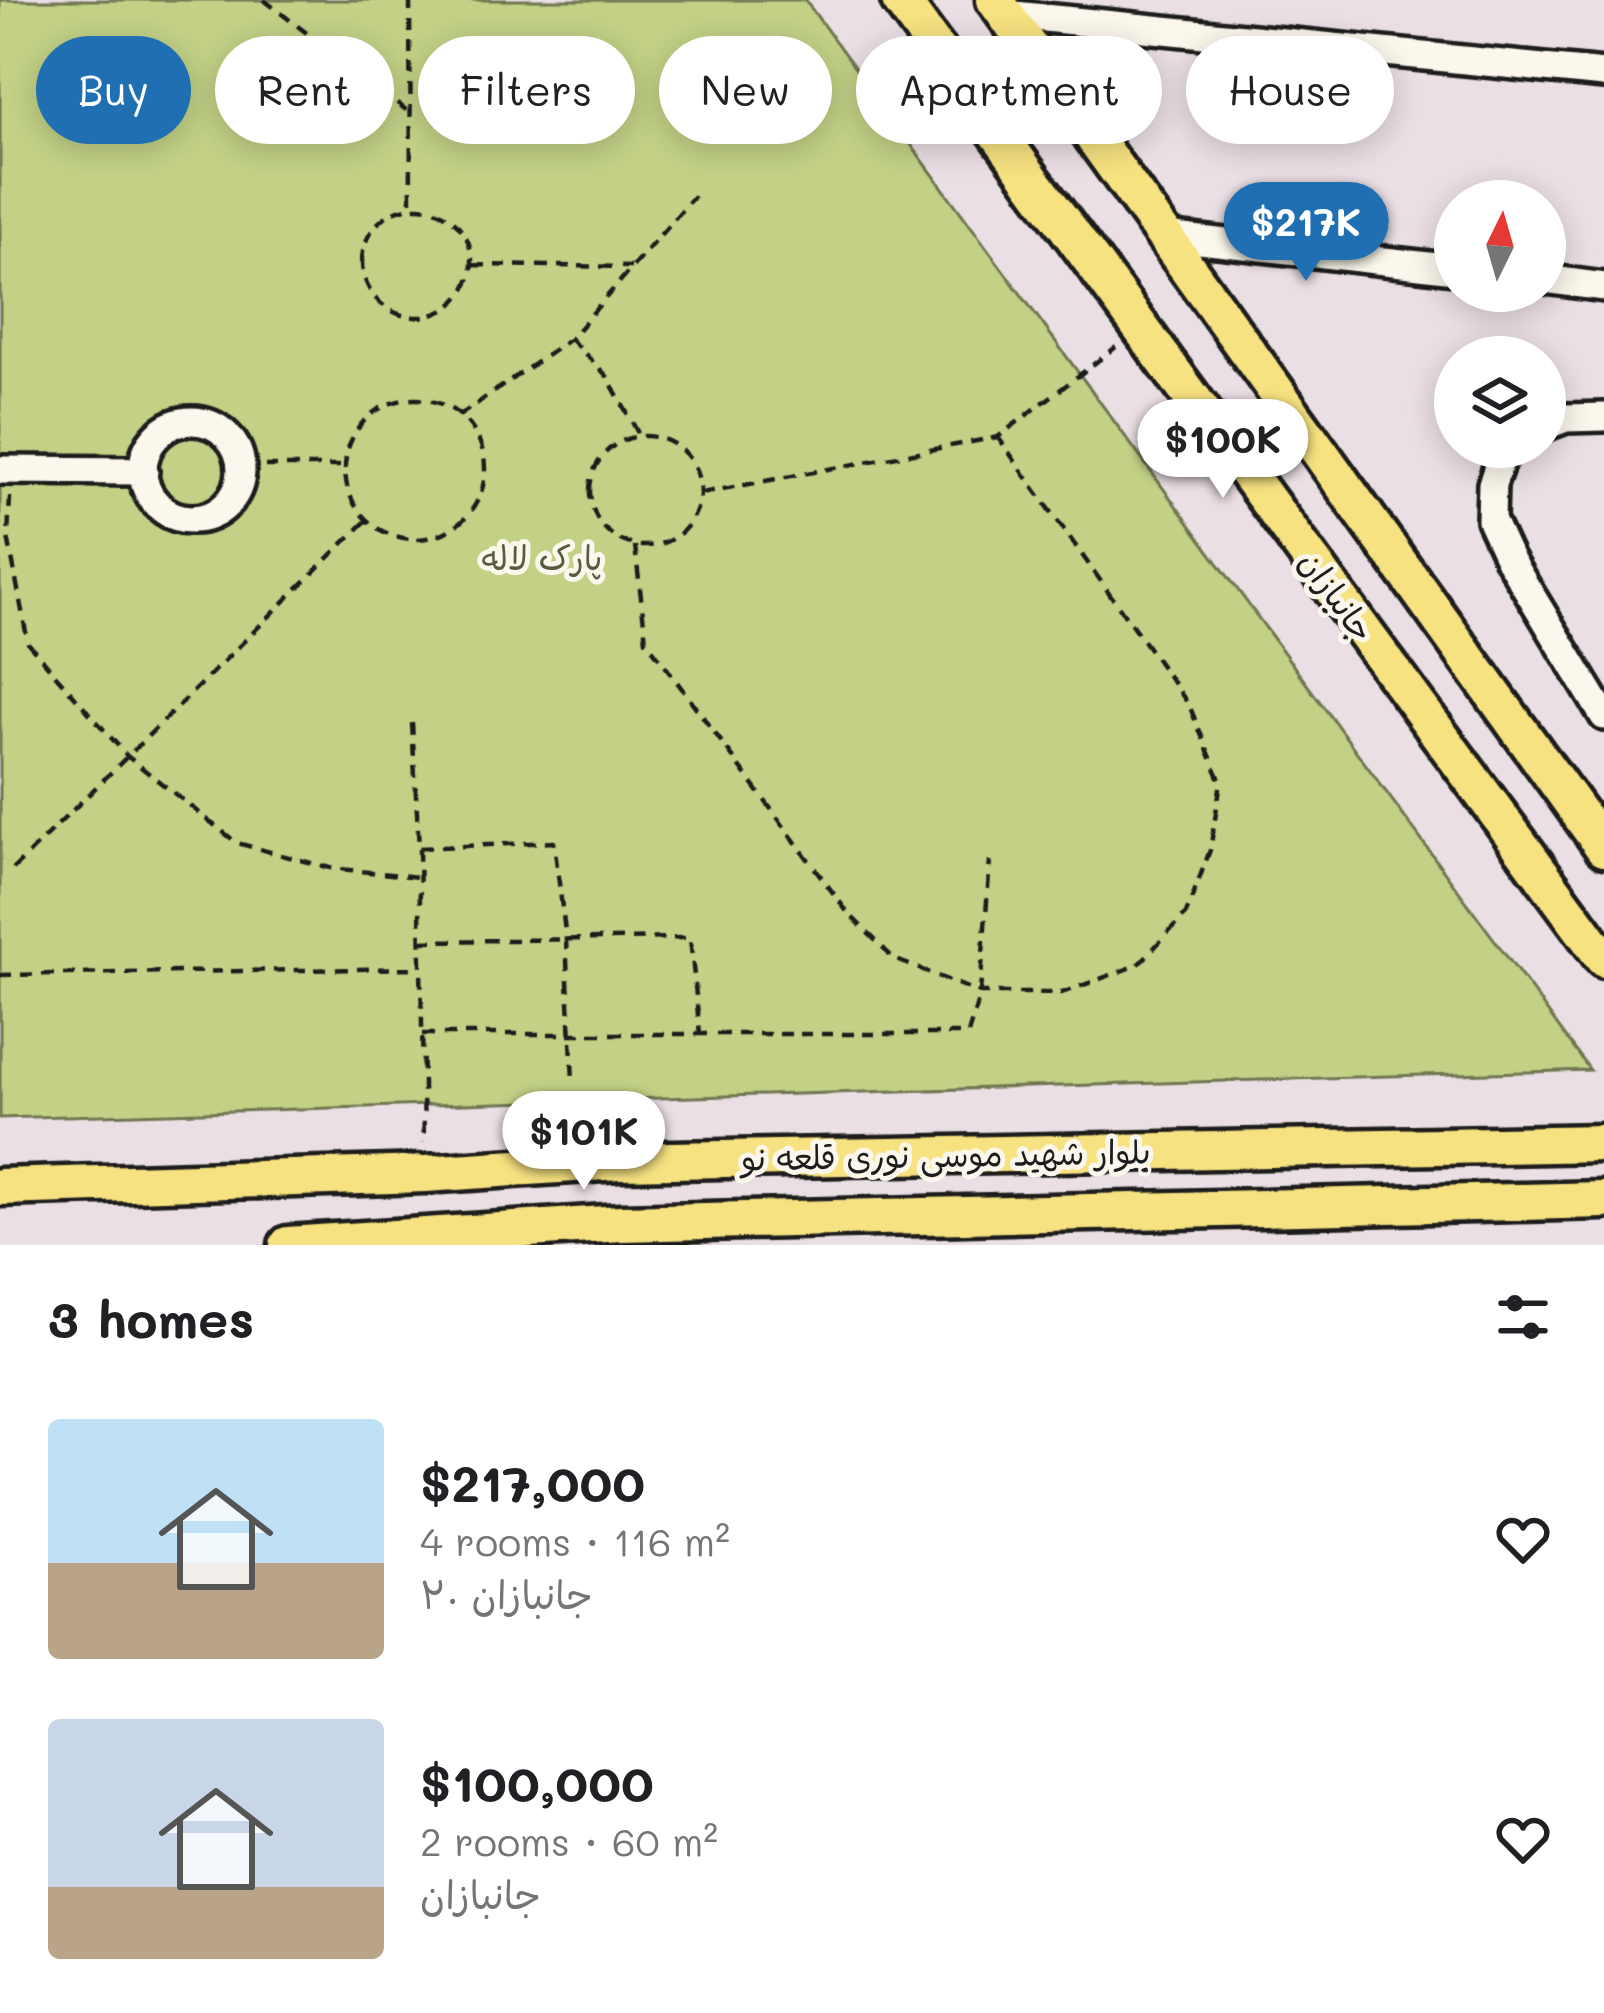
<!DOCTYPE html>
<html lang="en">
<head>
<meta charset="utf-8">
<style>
	:root { --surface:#fff; --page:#f2f2f2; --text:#202124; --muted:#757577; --accent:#1f6fb2 }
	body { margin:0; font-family:Mali,"Playpen Sans Arabic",sans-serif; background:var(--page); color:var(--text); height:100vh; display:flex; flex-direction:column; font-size:45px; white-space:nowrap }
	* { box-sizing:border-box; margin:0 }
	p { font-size:39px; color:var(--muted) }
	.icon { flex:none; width:66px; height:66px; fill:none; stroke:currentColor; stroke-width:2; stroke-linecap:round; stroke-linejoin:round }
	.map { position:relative; height:1245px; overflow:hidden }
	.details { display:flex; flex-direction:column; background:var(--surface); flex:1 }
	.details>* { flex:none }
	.banner { position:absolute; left:36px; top:36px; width:1533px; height:108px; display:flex; gap:24px }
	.needle { width:78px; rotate:5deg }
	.controls { position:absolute; left:1434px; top:180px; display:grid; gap:24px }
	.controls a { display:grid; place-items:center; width:132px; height:132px; border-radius:50%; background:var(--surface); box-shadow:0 6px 30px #0003; font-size:60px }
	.price { position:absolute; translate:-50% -102px; padding:0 27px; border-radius:42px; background:#fff; color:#222; font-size:39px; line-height:78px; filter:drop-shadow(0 3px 6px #0008) }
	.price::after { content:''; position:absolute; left:50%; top:72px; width:36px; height:27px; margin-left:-18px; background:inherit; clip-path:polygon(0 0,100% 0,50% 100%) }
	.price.selected { background:var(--accent); color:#fff }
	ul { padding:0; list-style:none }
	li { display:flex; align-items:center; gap:36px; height:300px; padding:0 48px }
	li span { display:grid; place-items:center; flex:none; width:336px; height:240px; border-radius:12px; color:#555 }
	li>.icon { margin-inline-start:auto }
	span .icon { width:144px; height:144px; fill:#fffc; stroke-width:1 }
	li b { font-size:51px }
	h2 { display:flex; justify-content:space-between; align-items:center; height:144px; padding:0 48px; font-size:51px }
	.pill { padding:0 42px; border-radius:54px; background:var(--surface); box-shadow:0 6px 30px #0003; font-size:42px; line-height:108px }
	.pill.selected { background:var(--accent); color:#fff }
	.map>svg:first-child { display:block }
	.green { fill:#c2d186; stroke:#6f7651; stroke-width:3 }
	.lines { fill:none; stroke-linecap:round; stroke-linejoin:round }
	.minor-casing { stroke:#1c1c1c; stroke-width:36 }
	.major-casing { stroke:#1c1c1c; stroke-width:45 }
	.path { stroke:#1c1c1c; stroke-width:4.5; stroke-dasharray:12 9; stroke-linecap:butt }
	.minor { stroke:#fbf7ec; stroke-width:27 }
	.major { stroke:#f7e281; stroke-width:36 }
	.labels { text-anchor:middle; stroke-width:10; stroke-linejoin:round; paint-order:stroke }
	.park-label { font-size:33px; fill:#565b41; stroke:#fbf7ec }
	.street-label { font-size:33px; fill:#1c1c1c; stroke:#fbf7ec }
</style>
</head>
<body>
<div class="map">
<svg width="1604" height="1245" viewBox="0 0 1604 1245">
	<rect width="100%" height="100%" fill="#eadfe4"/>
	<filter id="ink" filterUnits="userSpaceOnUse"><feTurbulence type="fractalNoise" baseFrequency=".00833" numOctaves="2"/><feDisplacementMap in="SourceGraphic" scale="24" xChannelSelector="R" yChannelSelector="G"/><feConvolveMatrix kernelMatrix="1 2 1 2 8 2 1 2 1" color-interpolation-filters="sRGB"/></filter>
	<g filter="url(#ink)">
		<path class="green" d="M0,0h805l785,1070 -1590,48z"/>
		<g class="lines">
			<defs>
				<path id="minor" d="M1004,14l600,60
					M1165,236l290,33
					M1545,279l59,8
					M143 470a49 49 0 1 1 98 0a49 49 0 1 1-98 0Z
					M1545,426l21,-8 38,-1
					M1509,447l-7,9 -10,28 -1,36 18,39 95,157
					M0,470l144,1"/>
				<path id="major" d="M900,0l704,959
					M995,0l609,848
					M0,1187l425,-13 194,-13 985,-18
					M288,1245l333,-22 983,-23"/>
			</defs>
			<use href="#minor" class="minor-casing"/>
			<use href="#major" class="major-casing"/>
			<path class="path" d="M264,0l146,113
				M410,0l1,206
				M362 262a55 55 0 1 1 110 0a55 55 0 1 1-110 0Z
				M474,265l157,2
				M570,339l37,37 32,59
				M345 469a70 70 0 1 1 140 0a70 70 0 1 1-140 0Z
				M459,416l111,-77 124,-143
				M590 491a55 55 0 1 1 110 0a55 55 0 1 1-110 0Z
				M244,466h102
				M702,493l296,-56 118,-90
				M10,497l-2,40 20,106 99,113 110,87 93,25 89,9
				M635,546l11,94 202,273 46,46 86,34h82l76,-28 48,-51 24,-64 11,-68 -32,-77 -191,-268
				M412,723l7,125 5,295
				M419,848l135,-6 12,98 7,141
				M13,869l353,-348
				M421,941l269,-3 10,96
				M0,975l420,-7
				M422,1034h546l12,-41 10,-132"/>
			<use href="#minor" class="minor"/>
			<use href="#major" class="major"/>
		</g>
	</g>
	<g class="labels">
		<g class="park-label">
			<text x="542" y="570">پارک لاله</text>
		</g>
		<g class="street-label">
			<text transform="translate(1337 596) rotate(54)" y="12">جانبازان</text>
			<text transform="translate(946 1155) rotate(-1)" y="12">بلوار شهید موسی نوری قلعه نو</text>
		</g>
	</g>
</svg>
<div class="controls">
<a><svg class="needle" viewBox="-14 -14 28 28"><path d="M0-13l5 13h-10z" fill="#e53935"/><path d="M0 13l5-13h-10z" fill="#757577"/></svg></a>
<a><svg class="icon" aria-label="layers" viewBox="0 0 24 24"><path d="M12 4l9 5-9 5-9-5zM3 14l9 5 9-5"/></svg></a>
</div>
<b class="price selected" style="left:1306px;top:284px">$217K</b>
<b class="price" style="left:1223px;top:501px">$100K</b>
<b class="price" style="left:584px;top:1193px">$101K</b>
<div class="banner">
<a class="pill selected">Buy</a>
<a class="pill">Rent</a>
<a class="pill">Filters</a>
<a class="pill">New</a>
<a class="pill">Apartment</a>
<a class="pill">House</a>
</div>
</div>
<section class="details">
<h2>3 homes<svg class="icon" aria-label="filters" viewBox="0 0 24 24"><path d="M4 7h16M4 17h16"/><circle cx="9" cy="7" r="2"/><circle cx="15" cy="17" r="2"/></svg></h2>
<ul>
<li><span style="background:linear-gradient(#bfe0f5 60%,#b9a48a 0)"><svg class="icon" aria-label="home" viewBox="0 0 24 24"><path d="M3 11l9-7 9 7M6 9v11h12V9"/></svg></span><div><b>$217,000</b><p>4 rooms · 116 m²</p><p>جانبازان ۲۰</p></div><svg class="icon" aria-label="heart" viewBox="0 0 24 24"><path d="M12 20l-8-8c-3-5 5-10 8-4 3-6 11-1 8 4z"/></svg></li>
<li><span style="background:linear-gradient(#c9d6e8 70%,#b9a48a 0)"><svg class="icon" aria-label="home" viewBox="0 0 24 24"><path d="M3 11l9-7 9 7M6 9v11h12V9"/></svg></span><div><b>$100,000</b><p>2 rooms · 60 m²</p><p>جانبازان</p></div><svg class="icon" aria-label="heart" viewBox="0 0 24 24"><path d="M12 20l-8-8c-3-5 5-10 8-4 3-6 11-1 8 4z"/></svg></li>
</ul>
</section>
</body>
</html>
